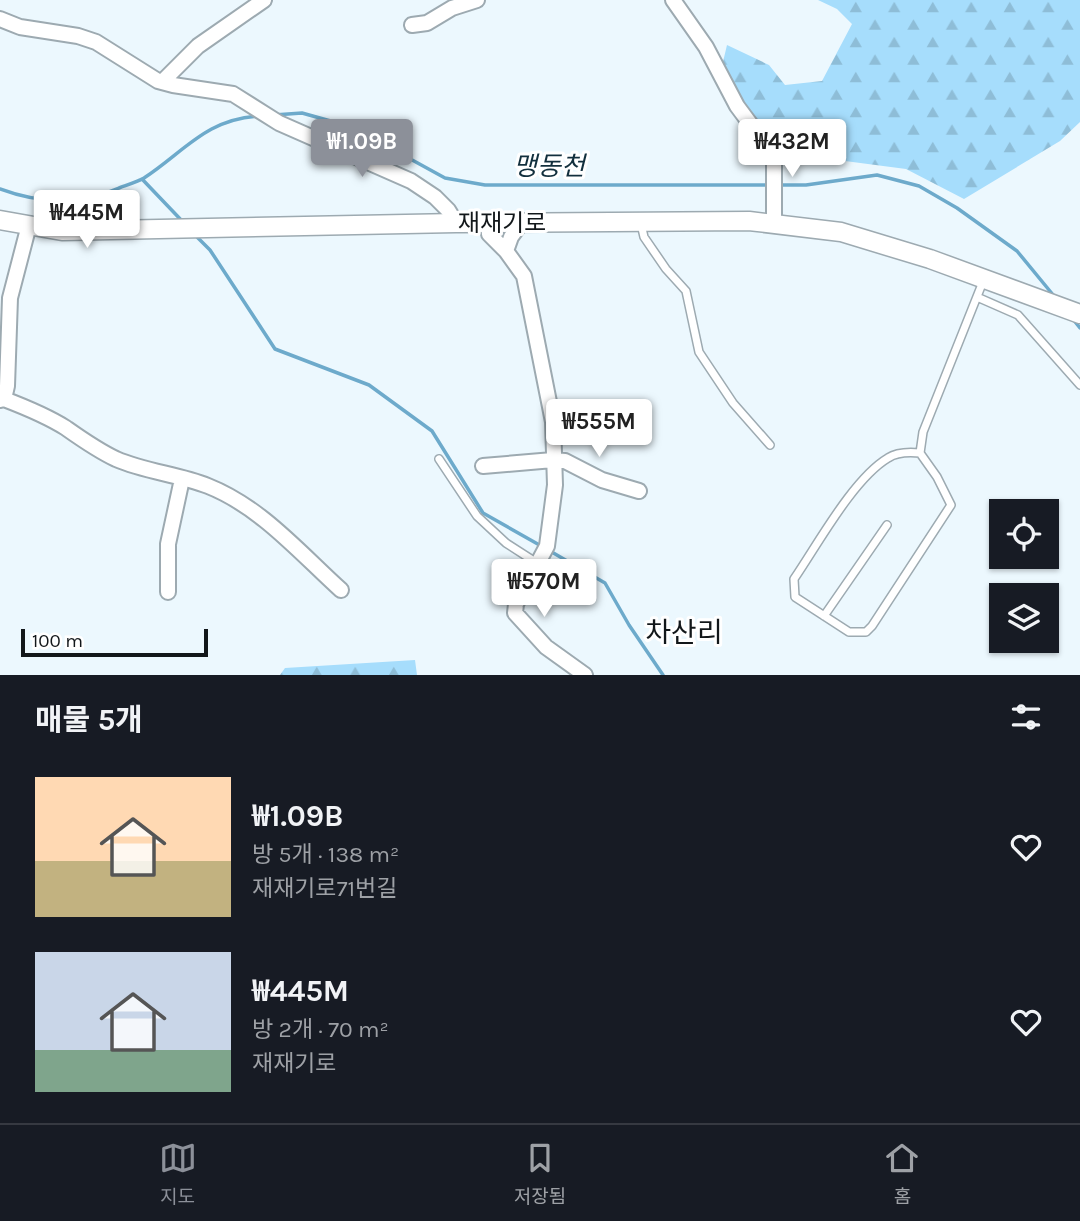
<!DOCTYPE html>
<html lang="ko">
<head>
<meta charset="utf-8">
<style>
	:root { --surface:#171b24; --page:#20242c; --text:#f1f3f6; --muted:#9ea1a6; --line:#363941; --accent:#8c9099 }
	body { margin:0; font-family:Karla,"Noto Sans KR",sans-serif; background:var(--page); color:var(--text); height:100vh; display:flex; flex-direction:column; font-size:26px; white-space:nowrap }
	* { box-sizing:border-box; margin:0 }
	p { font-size:23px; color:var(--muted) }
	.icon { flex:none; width:38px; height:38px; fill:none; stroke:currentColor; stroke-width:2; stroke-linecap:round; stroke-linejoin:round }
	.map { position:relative; height:675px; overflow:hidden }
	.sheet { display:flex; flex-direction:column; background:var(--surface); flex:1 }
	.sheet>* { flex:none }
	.fabs { position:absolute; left:989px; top:499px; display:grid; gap:14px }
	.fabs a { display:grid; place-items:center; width:70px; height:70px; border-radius:0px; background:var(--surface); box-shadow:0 2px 5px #0004; font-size:35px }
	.scale { position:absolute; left:21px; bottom:18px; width:187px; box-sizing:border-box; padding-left:7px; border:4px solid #12171a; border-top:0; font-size:19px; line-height:24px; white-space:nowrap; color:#12171a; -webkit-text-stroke:5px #fff; paint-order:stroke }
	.price { position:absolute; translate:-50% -60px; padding:0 16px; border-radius:7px; background:#fff; color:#222; font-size:23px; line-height:46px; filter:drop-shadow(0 2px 4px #0008) }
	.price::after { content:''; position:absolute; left:50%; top:42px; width:21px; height:16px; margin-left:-10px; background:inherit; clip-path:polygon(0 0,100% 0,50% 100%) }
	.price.active { background:var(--accent); color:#fff }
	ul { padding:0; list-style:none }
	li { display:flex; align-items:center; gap:21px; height:175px; padding:0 35px }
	li span { display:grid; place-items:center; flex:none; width:196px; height:140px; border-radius:0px; color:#555 }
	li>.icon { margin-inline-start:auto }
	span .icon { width:84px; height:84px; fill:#fffc; stroke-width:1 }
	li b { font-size:30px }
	h2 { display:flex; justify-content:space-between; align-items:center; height:84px; padding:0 35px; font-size:30px }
	.dock { display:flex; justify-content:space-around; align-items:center; height:98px; border-top:2px solid var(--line); background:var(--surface); font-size:19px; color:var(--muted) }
	.dock a { display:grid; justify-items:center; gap:4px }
	.dock .active { color:var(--accent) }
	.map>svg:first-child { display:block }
	.forest { fill:url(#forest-firs) }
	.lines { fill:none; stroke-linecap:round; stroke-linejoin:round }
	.stream { stroke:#6daacb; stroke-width:3.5 }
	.service-casing { stroke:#9daab1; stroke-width:10 }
	.minor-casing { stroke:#9daab1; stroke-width:18 }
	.tertiary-casing { stroke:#9daab1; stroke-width:21 }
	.service { stroke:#fff; stroke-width:7 }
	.minor { stroke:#fff; stroke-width:14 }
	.tertiary { stroke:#fff; stroke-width:18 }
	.labels { text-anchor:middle; stroke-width:6; stroke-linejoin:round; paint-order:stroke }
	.street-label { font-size:24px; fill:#12171a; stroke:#fff }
	.water-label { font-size:26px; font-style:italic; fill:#122f3d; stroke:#fff }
	.quarter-label { font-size:28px; fill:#12171a; stroke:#fff }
</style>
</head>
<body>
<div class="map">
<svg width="1080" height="675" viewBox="0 0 1080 675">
	<defs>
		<pattern id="forest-firs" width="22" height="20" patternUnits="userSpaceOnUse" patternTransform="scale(1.75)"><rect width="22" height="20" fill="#a6ddfc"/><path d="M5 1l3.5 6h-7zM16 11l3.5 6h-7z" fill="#8ebdd7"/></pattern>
	</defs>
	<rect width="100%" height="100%" fill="#ecf8fe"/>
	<path class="forest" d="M818,0h262v122l-20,19 -96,58 -58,-30 -122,-16 -30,-24 -32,-63 5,-21 42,20 16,20 37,-4 30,-57 -15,-15z
		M415,660l2,15h-137l5,-7z"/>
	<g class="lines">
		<path class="stream" d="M274,115l28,-2 50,14 93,51 40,7h283
			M142,179l42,44
			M776,185h30l71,-10 42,11 38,22 60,43 37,45
			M0,189c40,15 80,16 119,-1 8,-3 18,-6 25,-10 41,-27 62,-59 115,-62
			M196,236l14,14 65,99 94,36 63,46 51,82 60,34
			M1072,318l8,10
			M550,551l55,32 24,42 34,50"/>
		<defs>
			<path id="service" d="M641,224l3,13 22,32 20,22 13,61 34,51 37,42
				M977,297l41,18 62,70
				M920,453c-10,-1 -23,-1 -32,5 -35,21 -70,86 -94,121l1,18 54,35h17l6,-6 79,-121 -14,-28 -17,-24 3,-21 61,-153
				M439,459l38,57 29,27 31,20
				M824,616l63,-91"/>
			<path id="minor" d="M673,0l33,47 31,59 29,39 8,15v64
				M0,19l20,8 58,9 18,6 62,39 15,4 60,9 46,29 132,58 24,16 13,13 8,13
				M412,25l15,-2 25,-15 25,-8
				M162,82l36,-36 66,-46
				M488,223l1,11 17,17 18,25 29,146 2,63 -8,61 -31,58 -1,9 31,34 39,28
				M506,251l5,-14 10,-14
				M4,399c21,8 43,17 62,29 17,12 31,22 50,31 30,13 62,15 92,27 53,21 92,67 133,104
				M0,400l4,-1 3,-13 3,-88 19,-73
				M483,466l70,-6 12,1 37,19 37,11
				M168,592v-48l14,-65"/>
			<path id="tertiary" d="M0,220l62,11 394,-8 293,-2 92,11 89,27 150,55"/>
		</defs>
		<use href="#service" class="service-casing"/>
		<use href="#minor" class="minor-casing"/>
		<use href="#tertiary" class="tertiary-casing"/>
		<use href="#service" class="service"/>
		<use href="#minor" class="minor"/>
		<use href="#tertiary" class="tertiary"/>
	</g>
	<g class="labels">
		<g class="street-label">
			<text x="502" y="231">재재기로</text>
		</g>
		<g class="water-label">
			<text x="549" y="175">맹동천</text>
		</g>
		<g class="quarter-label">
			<text x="684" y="642">차산리</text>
		</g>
	</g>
</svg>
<div class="fabs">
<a><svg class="icon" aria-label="locate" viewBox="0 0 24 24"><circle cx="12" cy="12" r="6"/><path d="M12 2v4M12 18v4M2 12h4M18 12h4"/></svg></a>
<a><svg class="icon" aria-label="layers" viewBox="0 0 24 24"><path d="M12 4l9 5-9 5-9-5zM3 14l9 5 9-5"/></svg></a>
</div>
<div class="scale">100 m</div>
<b class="price active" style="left:362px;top:179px">₩1.09B</b>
<b class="price" style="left:792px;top:179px">₩432M</b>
<b class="price" style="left:87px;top:250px">₩445M</b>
<b class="price" style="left:599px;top:459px">₩555M</b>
<b class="price" style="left:544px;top:619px">₩570M</b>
</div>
<section class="sheet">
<h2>매물 5개<svg class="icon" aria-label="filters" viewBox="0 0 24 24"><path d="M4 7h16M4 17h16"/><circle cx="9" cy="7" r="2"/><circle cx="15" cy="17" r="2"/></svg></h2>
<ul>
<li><span style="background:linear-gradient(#ffd9b3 60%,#c2b280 0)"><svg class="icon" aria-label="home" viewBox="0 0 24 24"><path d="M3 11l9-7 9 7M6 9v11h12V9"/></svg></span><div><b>₩1.09B</b><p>방 5개 · 138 m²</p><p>재재기로71번길</p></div><svg class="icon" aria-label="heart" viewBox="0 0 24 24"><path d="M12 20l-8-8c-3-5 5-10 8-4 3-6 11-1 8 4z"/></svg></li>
<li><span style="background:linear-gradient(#c9d6e8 70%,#7fa58c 0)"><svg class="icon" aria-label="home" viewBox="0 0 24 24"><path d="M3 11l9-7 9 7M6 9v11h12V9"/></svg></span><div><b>₩445M</b><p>방 2개 · 70 m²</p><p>재재기로</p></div><svg class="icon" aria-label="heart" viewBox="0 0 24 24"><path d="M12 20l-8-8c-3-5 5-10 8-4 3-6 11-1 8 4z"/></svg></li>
</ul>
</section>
<nav class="dock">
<a class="active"><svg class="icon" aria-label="map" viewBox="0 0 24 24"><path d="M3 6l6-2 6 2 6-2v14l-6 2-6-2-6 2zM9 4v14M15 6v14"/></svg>지도</a>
<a><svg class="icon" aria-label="saved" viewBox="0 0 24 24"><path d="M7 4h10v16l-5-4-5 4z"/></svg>저장됨</a>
<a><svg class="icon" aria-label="home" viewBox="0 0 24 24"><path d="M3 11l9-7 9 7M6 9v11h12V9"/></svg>홈</a>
</nav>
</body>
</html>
